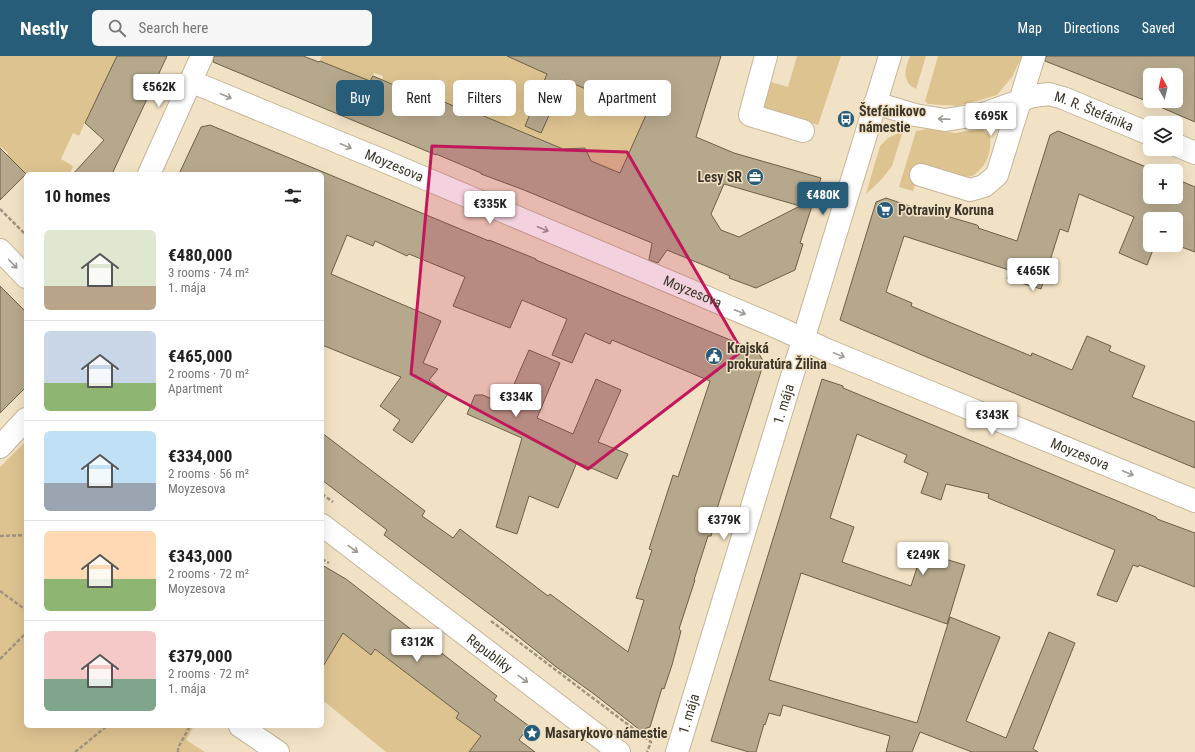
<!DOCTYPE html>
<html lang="en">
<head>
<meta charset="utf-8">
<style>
	:root { --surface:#fff; --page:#f6f6f6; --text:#222; --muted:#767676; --line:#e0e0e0; --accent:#275d78 }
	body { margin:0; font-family:"Roboto Condensed",sans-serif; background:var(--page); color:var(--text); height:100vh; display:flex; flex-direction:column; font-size:15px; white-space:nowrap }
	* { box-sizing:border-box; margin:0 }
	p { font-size:13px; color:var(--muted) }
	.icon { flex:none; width:22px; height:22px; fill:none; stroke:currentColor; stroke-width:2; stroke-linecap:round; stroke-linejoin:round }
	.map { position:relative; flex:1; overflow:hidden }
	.details { position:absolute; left:24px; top:116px; width:300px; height:556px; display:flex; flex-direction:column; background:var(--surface); border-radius:6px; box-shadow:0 4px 16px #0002 }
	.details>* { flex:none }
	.hud { position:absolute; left:336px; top:24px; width:380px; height:36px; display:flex; gap:8px }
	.needle { width:26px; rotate:352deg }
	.fabs { position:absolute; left:1143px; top:12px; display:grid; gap:8px }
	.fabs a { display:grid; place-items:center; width:40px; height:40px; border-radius:6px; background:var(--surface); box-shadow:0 4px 16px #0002; font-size:20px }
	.price { position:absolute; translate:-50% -34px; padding:0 9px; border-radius:4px; background:#fff; color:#222; font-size:13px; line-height:26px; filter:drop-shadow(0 1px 2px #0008) }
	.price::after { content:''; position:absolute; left:50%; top:24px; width:12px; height:9px; margin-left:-6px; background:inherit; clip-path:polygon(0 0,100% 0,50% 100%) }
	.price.active { background:var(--accent); color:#fff }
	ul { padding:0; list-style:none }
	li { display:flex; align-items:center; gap:12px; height:100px; padding:0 20px }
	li+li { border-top:1px solid var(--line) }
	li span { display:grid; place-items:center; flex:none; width:112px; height:80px; border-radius:6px; color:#555 }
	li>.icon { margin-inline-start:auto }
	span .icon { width:48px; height:48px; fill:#fffc; stroke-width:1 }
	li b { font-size:17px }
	h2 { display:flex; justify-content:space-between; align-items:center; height:48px; padding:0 20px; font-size:17px }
	.pill { padding:0 14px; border-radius:6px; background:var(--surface); box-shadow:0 4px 16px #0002; font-size:14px; line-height:36px }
	.pill.active { background:var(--accent); color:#fff }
	header { display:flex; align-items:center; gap:24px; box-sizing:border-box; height:56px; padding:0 20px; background:var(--accent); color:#fff }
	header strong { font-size:19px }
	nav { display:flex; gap:22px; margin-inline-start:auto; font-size:14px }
	.search { width:280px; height:36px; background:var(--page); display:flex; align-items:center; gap:10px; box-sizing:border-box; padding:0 14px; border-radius:6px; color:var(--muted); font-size:15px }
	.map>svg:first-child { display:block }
	.green { fill:#ddc390 }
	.building { fill:#b6a88c; stroke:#6c5f45; fill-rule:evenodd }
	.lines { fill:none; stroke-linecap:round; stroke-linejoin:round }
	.minor-casing { stroke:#c5b69a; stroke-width:24 }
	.path { stroke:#a0947f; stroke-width:2.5; stroke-dasharray:4 2; stroke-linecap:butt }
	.minor { stroke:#fff; stroke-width:22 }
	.oneway { stroke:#9e9a94 }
	.marked { fill:#c2185b; fill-opacity:0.2; stroke:#c2185b; stroke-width:3; stroke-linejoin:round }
	.labels { text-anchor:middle; stroke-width:3; stroke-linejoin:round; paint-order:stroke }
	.poi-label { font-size:14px; font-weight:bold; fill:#3c362a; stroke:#f2e2c5; text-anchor:start }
	.street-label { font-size:14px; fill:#3c362a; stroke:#f2e2c5 }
</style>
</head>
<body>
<header>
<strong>Nestly</strong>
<div class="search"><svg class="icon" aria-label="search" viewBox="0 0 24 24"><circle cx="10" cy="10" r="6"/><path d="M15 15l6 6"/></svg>Search here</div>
<nav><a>Map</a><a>Directions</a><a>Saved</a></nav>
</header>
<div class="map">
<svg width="1195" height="696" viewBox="0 0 1195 696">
	<rect width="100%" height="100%" fill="#f2e2c5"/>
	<path class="green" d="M0,0h117l-22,57 -5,-2 -11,25 -6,-3 -12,26 12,7 -3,8h-6l-5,-2 -33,2 -19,-19 1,-2 -7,-6 -1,1z
		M322,0h184l42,16 -14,34 17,6 14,-32 88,38 -3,7 -8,-1 -10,23 39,50 -85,-38 2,-5 -2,-5 -6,-1h-4l-3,5 -100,-39 -48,-19 -7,17 -5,-13 2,-5 -33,-14 1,-4 -9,-3 -7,17 -3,-11 -44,-18z
		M797,0h44l-23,69 -55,-18 8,-25 17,5z
		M910,0h16l-10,33c-15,-7 -11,-21 -6,-33z
		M938,0h84l-10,21 -15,18 -39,11 -30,-2 -3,-3z
		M927,73l28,4 28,-4 7,7c1,10 0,21 -7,30 -3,3 -7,9 -12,10 -10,4 -38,-7 -49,-11l-9,26 -14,-4 17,-56z
		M903,75l-11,35 -11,14 -15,14 14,-48 8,-8z
		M26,385v285h168l-8,14 19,12h-205v-285z
		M339,573l32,25 4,-5 84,64 -3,5 25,18 -12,16h-83l-61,-50 -3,3v-37l4,-7z"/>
	<path class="building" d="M117,0h50l-55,118h-39l31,-34 -19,-17z
		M214,0h89l16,6 1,-1 50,20 3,-5 51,22 1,-4 48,20 1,-2 89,37 22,-1 6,13 29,12 26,-58 -81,-35 -24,53 -16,-7 22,-52 -40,-18h214l-25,81 38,16 87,25 -21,65 3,1 -8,26 -39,18 -27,-10 1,-2 -63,-26 -9,13 -9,-3 3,-17 -128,-53 -43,-16v-1l-45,-19v1l-223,-93zM724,128l76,22 -61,31 -18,-7 -10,-16z
		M1046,0h149v66l-51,-22 -99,-39zM1150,19h26v26h-26z
		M210,69l279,116v-1l47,19v1l221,91 7,11 -50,156 2,1 -5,17h-3l-14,44h1l-16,49 2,2 -9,34 -8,24 -2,-1 -12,39 -10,3 -46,-36 -39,-28 -51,-41 -120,-90 3,-5 -65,-50v-47l103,78 -3,5 31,22 7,-9 88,67 2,-2 78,58 16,-52 -8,-2 16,-48 -3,-1 24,-74 5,2 32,-96 -98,-41 -2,4 -25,-11 -13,30 -20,-8 15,-36 -45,-19 -12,28 -57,-22 12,-29 -56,-23 -2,2 -32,-15 -2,5 -26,-11 -16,39 110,47 -18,42 15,6 -9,11 19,14 -36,49 -19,-13 7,-10 -20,-14 21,-29 -79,-32v-171h-143l22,-47z
		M1058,75l98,40h-6v26h26v-18l19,8v65l-19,-7v-26h-26v26h5l-8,20 -28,-12 15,-36 -55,-23 -11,38 -8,-3 -19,60 -34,-10 2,-9 -105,-34 -18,56 26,11 -1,3 26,11 94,39 1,-3 40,17 15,-34 24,10 -2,5 36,15 -13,31 63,25v46l-273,-113 -82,-35 36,-118 10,-4 32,11 1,-1 58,17 2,2 -1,1 39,13 33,-106z
		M0,92l26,26 -26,26z
		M0,230l26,26v75l-26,26z
		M529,294l31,13 -23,55 36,16 23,-55 25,11 -23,52 30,12 -11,25 -40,-17 -19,46 -29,-12 -12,38 -21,-7 26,-89 -55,-24 8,-19h8l22,10z
		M822,323l21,7v2l306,126 7,3 1,2 38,14v54l-56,-22 -1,2 -5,-2 -16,37 -20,-7 18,-45 -127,-52 1,-4 -43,-10 -5,16 -20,-7 7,-20 -24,-11 3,-7 -50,-21 -27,84 24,9 -12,35 69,24 11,-34 43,13 -18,59 -146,-51 -32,107 148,43 33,-106 50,20 -34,84 40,17 43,-106 26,11 -42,106 5,3h-66l-52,-20 -8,20h-26l4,-16 -107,-31 -3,11 -11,-3 -4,12 -1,-1 -8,28h-7l-38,-11z
		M322,509l24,14 151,117 -3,4 35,26 -10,14 16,12h-66l12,-16 -25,-18 3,-5 -84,-64 -4,6 -28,-22 -21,35z"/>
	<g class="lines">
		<defs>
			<g id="minor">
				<path d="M766,0l-16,59 53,16"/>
				<path id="s1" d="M190,25l194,80 395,167 48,22 368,151"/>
				<path id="s2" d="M875,47l40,12 30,5 38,-6 50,-18 16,-2 14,4 87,36"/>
				<path d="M1176,89l19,8"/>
				<path d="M149,118l53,-118"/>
				<path d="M921,119l49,15 14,-4 13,-11 37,-119"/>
				<path d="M0,194l26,27"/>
				<path d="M0,391l26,-28"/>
				<path id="s3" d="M322,469l297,227"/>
				<path d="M240,670l38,26"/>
				<path id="s4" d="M677,696l213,-696"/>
			</g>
		</defs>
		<use href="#minor" class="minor-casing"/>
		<path class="path" d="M0,153l26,26
			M322,438l11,8
			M0,480l26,-1
			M322,503l7,4
			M0,535l26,19
			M491,565l160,121 -4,10
			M0,603l26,-26
			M75,696l32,-26
			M178,696v-4l12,-22"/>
		<use href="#minor" class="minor"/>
	</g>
	<defs><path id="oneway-shaft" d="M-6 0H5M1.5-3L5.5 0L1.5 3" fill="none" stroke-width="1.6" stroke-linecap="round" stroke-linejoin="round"/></defs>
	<g class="oneway">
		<use href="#oneway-shaft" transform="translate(226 40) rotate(23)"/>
		<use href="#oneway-shaft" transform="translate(944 63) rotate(-178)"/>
		<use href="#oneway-shaft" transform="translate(346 90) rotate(23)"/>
		<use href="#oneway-shaft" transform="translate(543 173) rotate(23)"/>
		<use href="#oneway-shaft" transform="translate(13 208) rotate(46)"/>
		<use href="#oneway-shaft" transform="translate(740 256) rotate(23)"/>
		<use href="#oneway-shaft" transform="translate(839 299) rotate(22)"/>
		<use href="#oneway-shaft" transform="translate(1128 417) rotate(23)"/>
		<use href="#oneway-shaft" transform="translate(353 493) rotate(37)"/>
		<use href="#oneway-shaft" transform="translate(523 623) rotate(37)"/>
	</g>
	<path class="marked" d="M432,90l195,6 115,199 -154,118 -177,-95z"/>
	<defs>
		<symbol id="bus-disc" viewBox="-11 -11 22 22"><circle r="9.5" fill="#275d78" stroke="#f2e2c5"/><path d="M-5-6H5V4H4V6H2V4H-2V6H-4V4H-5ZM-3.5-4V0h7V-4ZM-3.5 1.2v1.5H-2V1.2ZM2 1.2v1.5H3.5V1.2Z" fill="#fff"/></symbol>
		<symbol id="office-disc" viewBox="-11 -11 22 22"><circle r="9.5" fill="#275d78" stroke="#f2e2c5"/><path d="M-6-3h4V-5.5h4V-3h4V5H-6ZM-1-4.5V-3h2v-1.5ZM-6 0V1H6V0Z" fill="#fff"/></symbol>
		<symbol id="supermarket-disc" viewBox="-11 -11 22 22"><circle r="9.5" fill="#275d78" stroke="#f2e2c5"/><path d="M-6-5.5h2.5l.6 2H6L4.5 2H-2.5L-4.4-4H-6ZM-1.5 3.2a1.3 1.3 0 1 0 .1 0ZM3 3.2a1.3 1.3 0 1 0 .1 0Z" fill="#fff"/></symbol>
		<symbol id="civic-disc" viewBox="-11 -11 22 22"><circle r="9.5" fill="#275d78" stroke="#f2e2c5"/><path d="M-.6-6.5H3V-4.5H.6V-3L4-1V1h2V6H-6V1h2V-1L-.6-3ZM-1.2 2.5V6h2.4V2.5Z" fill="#fff"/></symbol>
		<symbol id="sight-disc" viewBox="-11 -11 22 22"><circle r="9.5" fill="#275d78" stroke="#f2e2c5"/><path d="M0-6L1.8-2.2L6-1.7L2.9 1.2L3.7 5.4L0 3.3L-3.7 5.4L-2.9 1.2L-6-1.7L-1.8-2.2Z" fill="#fff"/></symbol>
	</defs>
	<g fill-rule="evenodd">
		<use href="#bus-disc" x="836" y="53" width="20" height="20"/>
		<use href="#office-disc" x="745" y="111" width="20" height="20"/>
		<use href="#supermarket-disc" x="875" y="144" width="20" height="20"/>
		<use href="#civic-disc" x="704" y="290" width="20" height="20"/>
		<use href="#sight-disc" x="522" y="667" width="20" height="20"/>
	</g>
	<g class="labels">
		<g class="poi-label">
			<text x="859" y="60">Štefánikovo<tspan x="859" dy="16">námestie</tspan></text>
			<text x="742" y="126" text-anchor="end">Lesy SR</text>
			<text x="898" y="159">Potraviny Koruna</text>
			<text x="727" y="297">Krajská<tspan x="727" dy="16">prokuratúra Žilina</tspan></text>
			<text x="545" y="682">Masarykovo námestie</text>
		</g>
		<g class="street-label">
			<text dy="5" stroke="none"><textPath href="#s2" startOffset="228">M. R. Štefánika</textPath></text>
			<text dy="5" stroke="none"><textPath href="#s1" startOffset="221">Moyzesova</textPath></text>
			<text dy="5" stroke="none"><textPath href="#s1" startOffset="545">Moyzesova</textPath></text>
			<text dy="5" stroke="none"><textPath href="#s4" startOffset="364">1. mája</textPath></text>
			<text dy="5" stroke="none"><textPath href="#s1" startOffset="965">Moyzesova</textPath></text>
			<text dy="5" stroke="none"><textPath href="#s3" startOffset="211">Republiky</textPath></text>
			<text dy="5" stroke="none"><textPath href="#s4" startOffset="40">1. mája</textPath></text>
		</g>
	</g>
</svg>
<div class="fabs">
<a><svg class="needle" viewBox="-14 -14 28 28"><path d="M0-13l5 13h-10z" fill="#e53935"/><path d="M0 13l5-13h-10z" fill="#767676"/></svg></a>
<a><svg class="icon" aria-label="layers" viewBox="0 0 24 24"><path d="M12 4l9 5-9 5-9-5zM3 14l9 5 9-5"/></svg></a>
<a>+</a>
<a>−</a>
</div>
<b class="price" style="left:159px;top:52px">€562K</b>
<b class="price" style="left:991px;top:81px">€695K</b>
<b class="price active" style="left:823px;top:160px">€480K</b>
<b class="price" style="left:490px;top:169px">€335K</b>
<b class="price" style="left:1033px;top:236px">€465K</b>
<b class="price" style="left:516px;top:362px">€334K</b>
<b class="price" style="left:992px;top:380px">€343K</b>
<b class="price" style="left:724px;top:485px">€379K</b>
<b class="price" style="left:923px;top:520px">€249K</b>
<b class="price" style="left:417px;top:607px">€312K</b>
<div class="hud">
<a class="pill active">Buy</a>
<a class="pill">Rent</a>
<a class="pill">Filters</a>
<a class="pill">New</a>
<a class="pill">Apartment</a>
</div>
<section class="details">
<h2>10 homes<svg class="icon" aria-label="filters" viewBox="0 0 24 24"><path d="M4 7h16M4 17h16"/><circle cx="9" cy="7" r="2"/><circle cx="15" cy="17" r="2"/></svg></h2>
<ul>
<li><span style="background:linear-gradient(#dfe7d0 70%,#b9a48a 0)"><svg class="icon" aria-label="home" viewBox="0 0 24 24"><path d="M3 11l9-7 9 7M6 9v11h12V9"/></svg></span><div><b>€480,000</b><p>3 rooms · 74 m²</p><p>1. mája</p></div></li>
<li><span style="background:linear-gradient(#c9d6e8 65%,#8fb573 0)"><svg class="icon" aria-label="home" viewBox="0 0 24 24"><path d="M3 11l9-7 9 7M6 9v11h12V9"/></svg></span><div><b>€465,000</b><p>2 rooms · 70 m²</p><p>Apartment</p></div></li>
<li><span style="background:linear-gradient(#bfe0f5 65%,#9aa5b1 0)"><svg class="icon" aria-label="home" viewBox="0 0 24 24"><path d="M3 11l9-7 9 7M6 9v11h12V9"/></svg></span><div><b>€334,000</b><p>2 rooms · 56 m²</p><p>Moyzesova</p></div></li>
<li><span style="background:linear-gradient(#ffd9b3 60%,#8fb573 0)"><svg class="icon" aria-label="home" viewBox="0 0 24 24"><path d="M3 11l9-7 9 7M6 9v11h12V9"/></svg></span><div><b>€343,000</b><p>2 rooms · 72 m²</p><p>Moyzesova</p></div></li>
<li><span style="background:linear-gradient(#f6c9c9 60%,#7fa58c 0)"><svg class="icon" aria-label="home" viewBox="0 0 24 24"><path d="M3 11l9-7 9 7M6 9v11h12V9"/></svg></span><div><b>€379,000</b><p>2 rooms · 72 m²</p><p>1. mája</p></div></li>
</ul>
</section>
</div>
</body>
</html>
